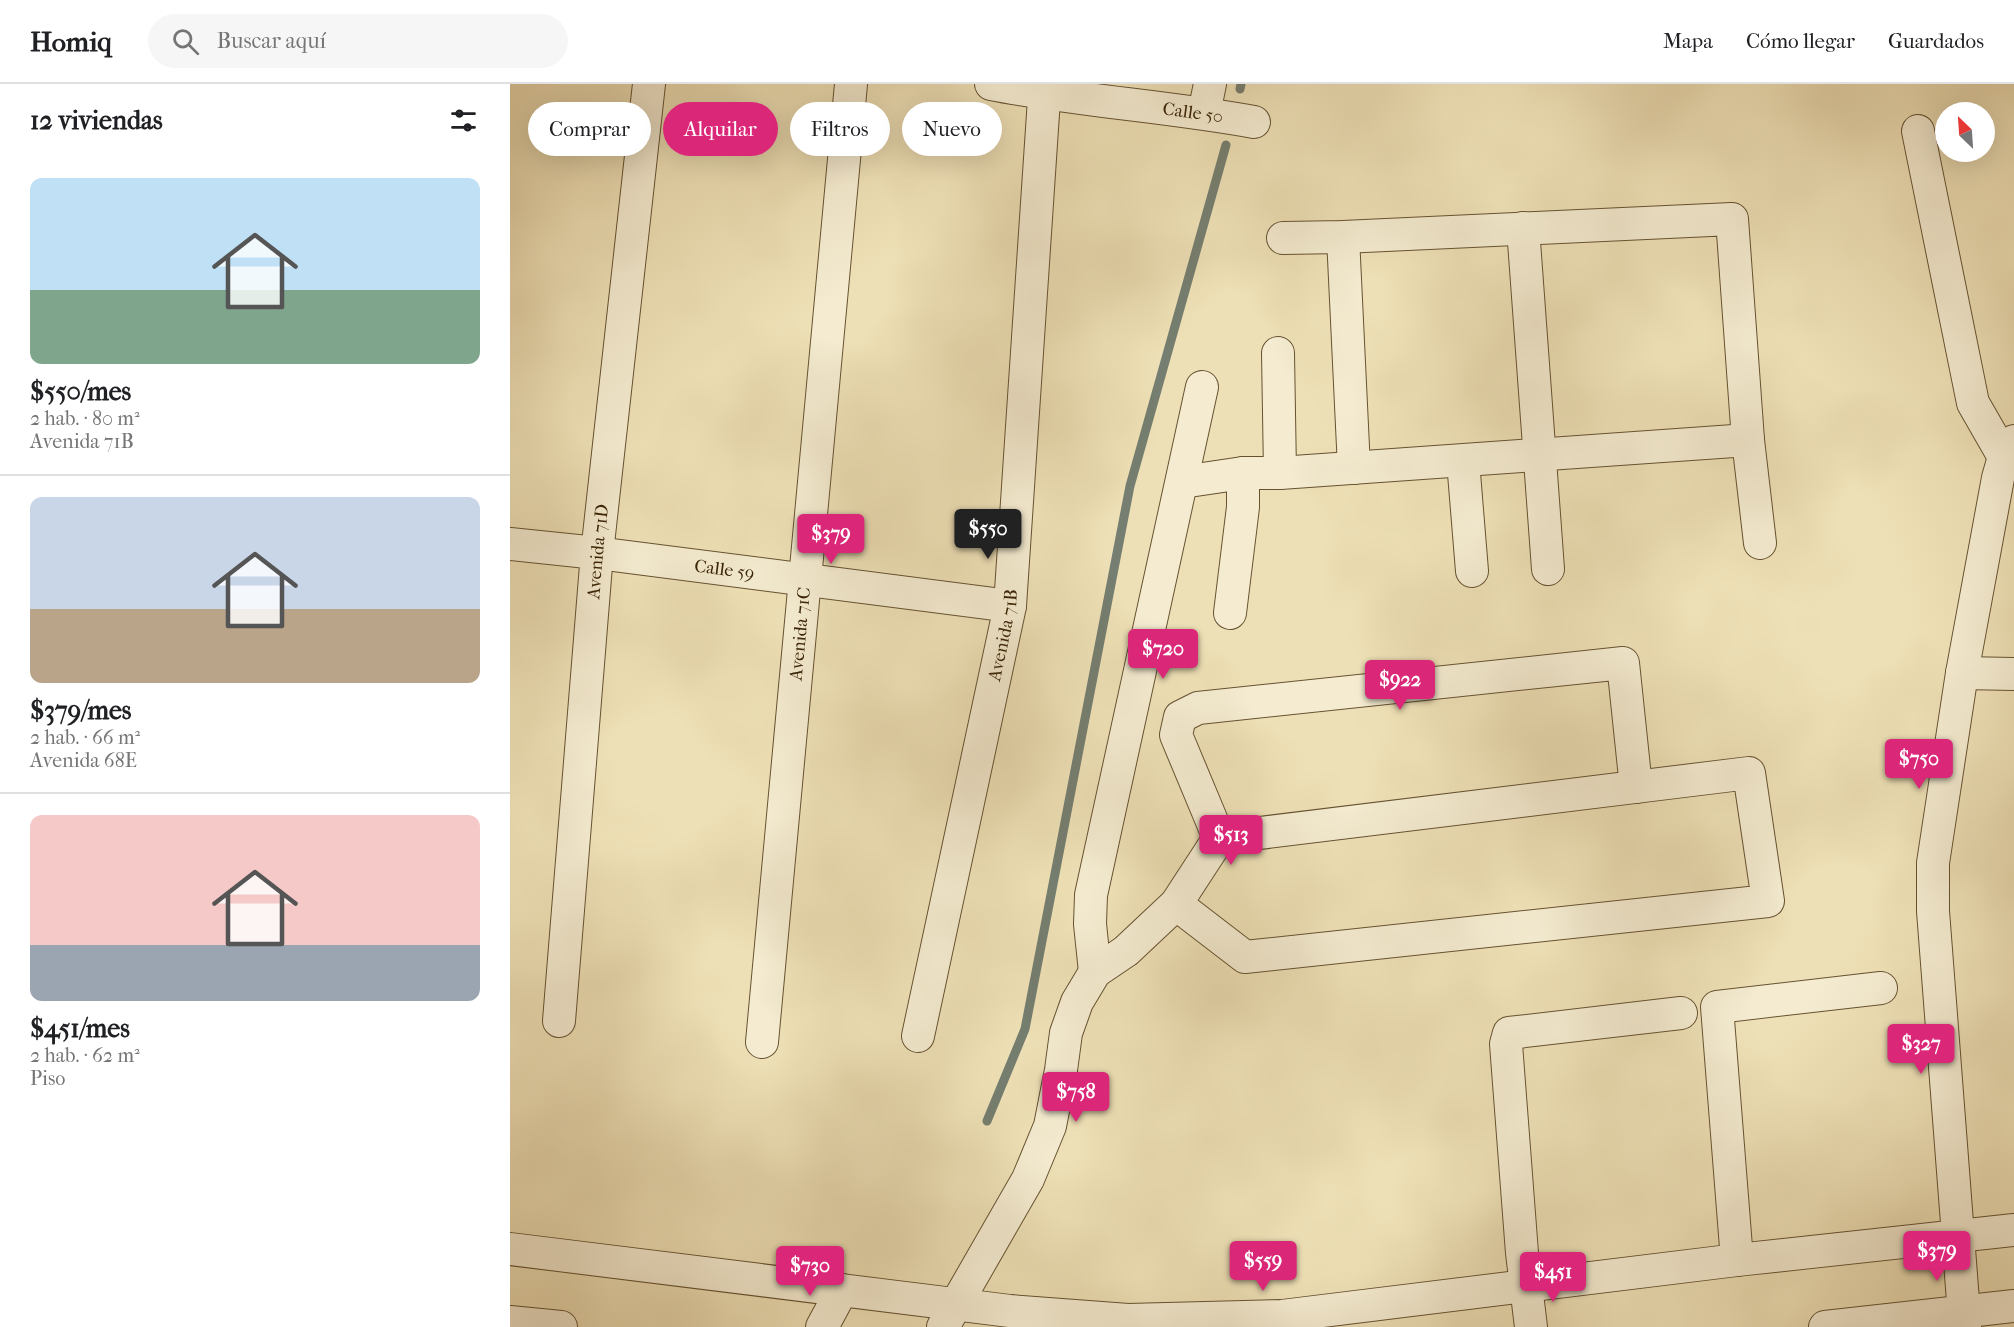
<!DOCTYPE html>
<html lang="es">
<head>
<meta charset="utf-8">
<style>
	:root { --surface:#fff; --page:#f6f6f6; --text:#202124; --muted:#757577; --line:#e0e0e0; --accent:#db2777 }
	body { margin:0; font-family:"IM FELL French Canon",serif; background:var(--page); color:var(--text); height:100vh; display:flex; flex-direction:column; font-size:22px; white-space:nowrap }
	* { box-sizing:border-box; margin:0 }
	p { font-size:20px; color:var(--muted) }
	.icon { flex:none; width:33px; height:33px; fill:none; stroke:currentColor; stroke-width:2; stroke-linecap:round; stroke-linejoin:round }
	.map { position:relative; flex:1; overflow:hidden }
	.side { display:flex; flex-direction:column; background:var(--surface); width:510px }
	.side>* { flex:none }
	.hud { position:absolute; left:18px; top:18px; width:570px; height:54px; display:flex; gap:12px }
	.needle { width:39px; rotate:335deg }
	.fabs { position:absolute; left:1425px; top:18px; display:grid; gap:12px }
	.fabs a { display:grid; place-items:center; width:60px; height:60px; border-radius:50%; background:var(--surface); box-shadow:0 6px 24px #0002; font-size:30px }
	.price { position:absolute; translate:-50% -51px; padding:0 14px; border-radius:6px; background:var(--accent); color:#fff; font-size:20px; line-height:39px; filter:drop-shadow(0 2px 3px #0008) }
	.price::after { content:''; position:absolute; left:50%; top:36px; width:18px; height:14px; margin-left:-9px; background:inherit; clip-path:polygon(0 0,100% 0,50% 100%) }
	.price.active { background:#222; color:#fff }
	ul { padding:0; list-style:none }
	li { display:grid; align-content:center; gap:12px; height:318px; padding:0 30px }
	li+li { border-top:2px solid var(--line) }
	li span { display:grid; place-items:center; height:186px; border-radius:12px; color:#555 }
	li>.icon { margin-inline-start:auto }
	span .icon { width:108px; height:108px; fill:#fffc; stroke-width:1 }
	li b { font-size:26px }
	h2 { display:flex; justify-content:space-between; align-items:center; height:72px; padding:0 30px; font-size:26px }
	.pill { padding:0 21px; border-radius:27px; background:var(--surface); box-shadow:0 6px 24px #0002; font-size:21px; line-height:54px }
	.pill.active { background:var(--accent); color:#fff }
	header { display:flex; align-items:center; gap:36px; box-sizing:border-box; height:84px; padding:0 30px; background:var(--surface); border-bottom:2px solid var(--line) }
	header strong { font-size:28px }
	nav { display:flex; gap:33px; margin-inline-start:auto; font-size:21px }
	.search { width:420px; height:54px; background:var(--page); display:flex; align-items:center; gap:15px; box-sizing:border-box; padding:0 21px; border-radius:33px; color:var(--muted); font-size:22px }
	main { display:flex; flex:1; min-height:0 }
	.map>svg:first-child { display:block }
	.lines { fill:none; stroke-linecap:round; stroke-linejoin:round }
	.stream { stroke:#757e70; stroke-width:9 }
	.minor-casing { stroke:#665231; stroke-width:34 }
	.minor { stroke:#f4ebd0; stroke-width:32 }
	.labels { text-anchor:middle; stroke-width:6; stroke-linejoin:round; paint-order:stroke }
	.street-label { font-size:18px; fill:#392305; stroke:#f4ebd0 }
</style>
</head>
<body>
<header>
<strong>Homiq</strong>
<div class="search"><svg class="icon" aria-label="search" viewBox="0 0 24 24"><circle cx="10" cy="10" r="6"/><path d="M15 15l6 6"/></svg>Buscar aquí</div>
<nav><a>Mapa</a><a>Cómo llegar</a><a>Guardados</a></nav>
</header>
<main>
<section class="side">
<h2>12 viviendas<svg class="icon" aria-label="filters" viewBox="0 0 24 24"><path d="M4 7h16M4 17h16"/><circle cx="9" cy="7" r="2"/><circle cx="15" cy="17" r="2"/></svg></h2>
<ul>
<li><span style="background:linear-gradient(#bfe0f5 60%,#7fa58c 0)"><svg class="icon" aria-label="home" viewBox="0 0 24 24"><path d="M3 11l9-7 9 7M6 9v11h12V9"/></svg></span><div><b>$550/mes</b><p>2 hab. · 80 m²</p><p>Avenida 71B</p></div></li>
<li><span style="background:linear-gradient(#c9d6e8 60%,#b9a48a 0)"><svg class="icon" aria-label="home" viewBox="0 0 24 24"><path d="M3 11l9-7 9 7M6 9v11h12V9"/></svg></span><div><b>$379/mes</b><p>2 hab. · 66 m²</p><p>Avenida 68E</p></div></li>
<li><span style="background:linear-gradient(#f6c9c9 70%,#9aa5b1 0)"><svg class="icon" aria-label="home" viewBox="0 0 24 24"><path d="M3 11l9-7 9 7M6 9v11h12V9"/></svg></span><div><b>$451/mes</b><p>2 hab. · 62 m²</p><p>Piso</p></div></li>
</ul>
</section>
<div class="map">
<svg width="1504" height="1243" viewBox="0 0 1504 1243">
	<rect width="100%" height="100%" fill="#eee0b6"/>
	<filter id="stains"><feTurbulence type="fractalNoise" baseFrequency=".00333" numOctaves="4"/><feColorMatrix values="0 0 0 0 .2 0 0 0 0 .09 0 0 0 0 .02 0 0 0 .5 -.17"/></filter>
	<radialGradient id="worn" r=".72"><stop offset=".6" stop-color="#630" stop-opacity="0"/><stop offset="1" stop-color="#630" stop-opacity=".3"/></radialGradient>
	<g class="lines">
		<path class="stream" d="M730,5l1,-5
			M477,1037l38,-92 105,-543 96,-341"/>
		<defs>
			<g id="minor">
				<path id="s1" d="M481,0c87,17 175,22 263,38"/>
				<path d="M694,29l6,-29"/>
				<path d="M1408,47l55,272 31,54"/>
				<path d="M1013,144l25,341"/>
				<path d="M833,153l11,231"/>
				<path d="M773,154l60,-1 389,-18 16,221 12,103"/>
				<path d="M768,269l2,120"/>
				<path d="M953,377l9,110"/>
				<path d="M672,398l61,-9h37l468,-33"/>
				<path id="s2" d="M0,460l87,9 413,53"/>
				<path d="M720,529l13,-106v-34"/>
				<path d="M1452,589l52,1"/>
				<path d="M1239,689l19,128 -523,56 -69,-53 43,-66z"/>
				<path d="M709,754l-43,-103 4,-18 18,-9 425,-45 13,124"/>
				<path d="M585,888l-5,-48 1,-29 111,-508"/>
				<path id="s3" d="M49,937l38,-468 52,-469"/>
				<path id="s4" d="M408,952l92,-430 35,-522"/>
				<path id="s5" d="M252,958l89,-958"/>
				<path d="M0,1165l500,62 118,9 154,-4 455,-56 277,-30"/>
				<path d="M1227,1176l-20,-253 164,-19"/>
				<path d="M0,1238l51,5"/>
				<path d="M312,1243l20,-37"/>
				<path d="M433,1243l85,-148 22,-53 11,-56 5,-37 11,-31 18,-30 31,-21 50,-47"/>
				<path d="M1021,1243l-9,-74 -16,-209 3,-11 172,-20"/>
				<path d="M1315,1243l189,-21"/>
				<path d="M1455,1243l-32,-416v-48l29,-190 36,-195 6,-21 10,-16"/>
			</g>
		</defs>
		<use href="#minor" class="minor-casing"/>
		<use href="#minor" class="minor"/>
	</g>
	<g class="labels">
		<g class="street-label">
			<text dy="6" stroke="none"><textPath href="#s1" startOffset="204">Calle 50</textPath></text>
			<text dy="6" stroke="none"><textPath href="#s3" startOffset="471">Avenida 71D</textPath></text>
			<text dy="6" stroke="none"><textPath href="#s2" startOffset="216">Calle 59</textPath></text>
			<text dy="6" stroke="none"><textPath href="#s5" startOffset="410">Avenida 71C</textPath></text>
			<text dy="6" stroke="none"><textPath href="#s4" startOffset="410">Avenida 71B</textPath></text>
		</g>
	</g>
	<rect width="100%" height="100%" filter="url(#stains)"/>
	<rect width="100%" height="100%" fill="url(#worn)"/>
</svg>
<div class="fabs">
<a><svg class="needle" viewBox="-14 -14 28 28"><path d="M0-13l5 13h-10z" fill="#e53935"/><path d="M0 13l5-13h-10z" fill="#757577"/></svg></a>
</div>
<b class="price active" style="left:478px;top:476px">$550</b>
<b class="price" style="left:321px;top:481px">$379</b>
<b class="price" style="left:653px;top:596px">$720</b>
<b class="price" style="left:890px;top:627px">$922</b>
<b class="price" style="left:1409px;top:706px">$750</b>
<b class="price" style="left:721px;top:782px">$513</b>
<b class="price" style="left:1411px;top:991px">$327</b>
<b class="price" style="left:566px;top:1039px">$758</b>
<b class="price" style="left:1427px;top:1198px">$379</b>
<b class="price" style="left:753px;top:1208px">$559</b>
<b class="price" style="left:300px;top:1213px">$730</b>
<b class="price" style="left:1043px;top:1219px">$451</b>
<div class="hud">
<a class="pill">Comprar</a>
<a class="pill active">Alquilar</a>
<a class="pill">Filtros</a>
<a class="pill">Nuevo</a>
</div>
</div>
</main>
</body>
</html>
